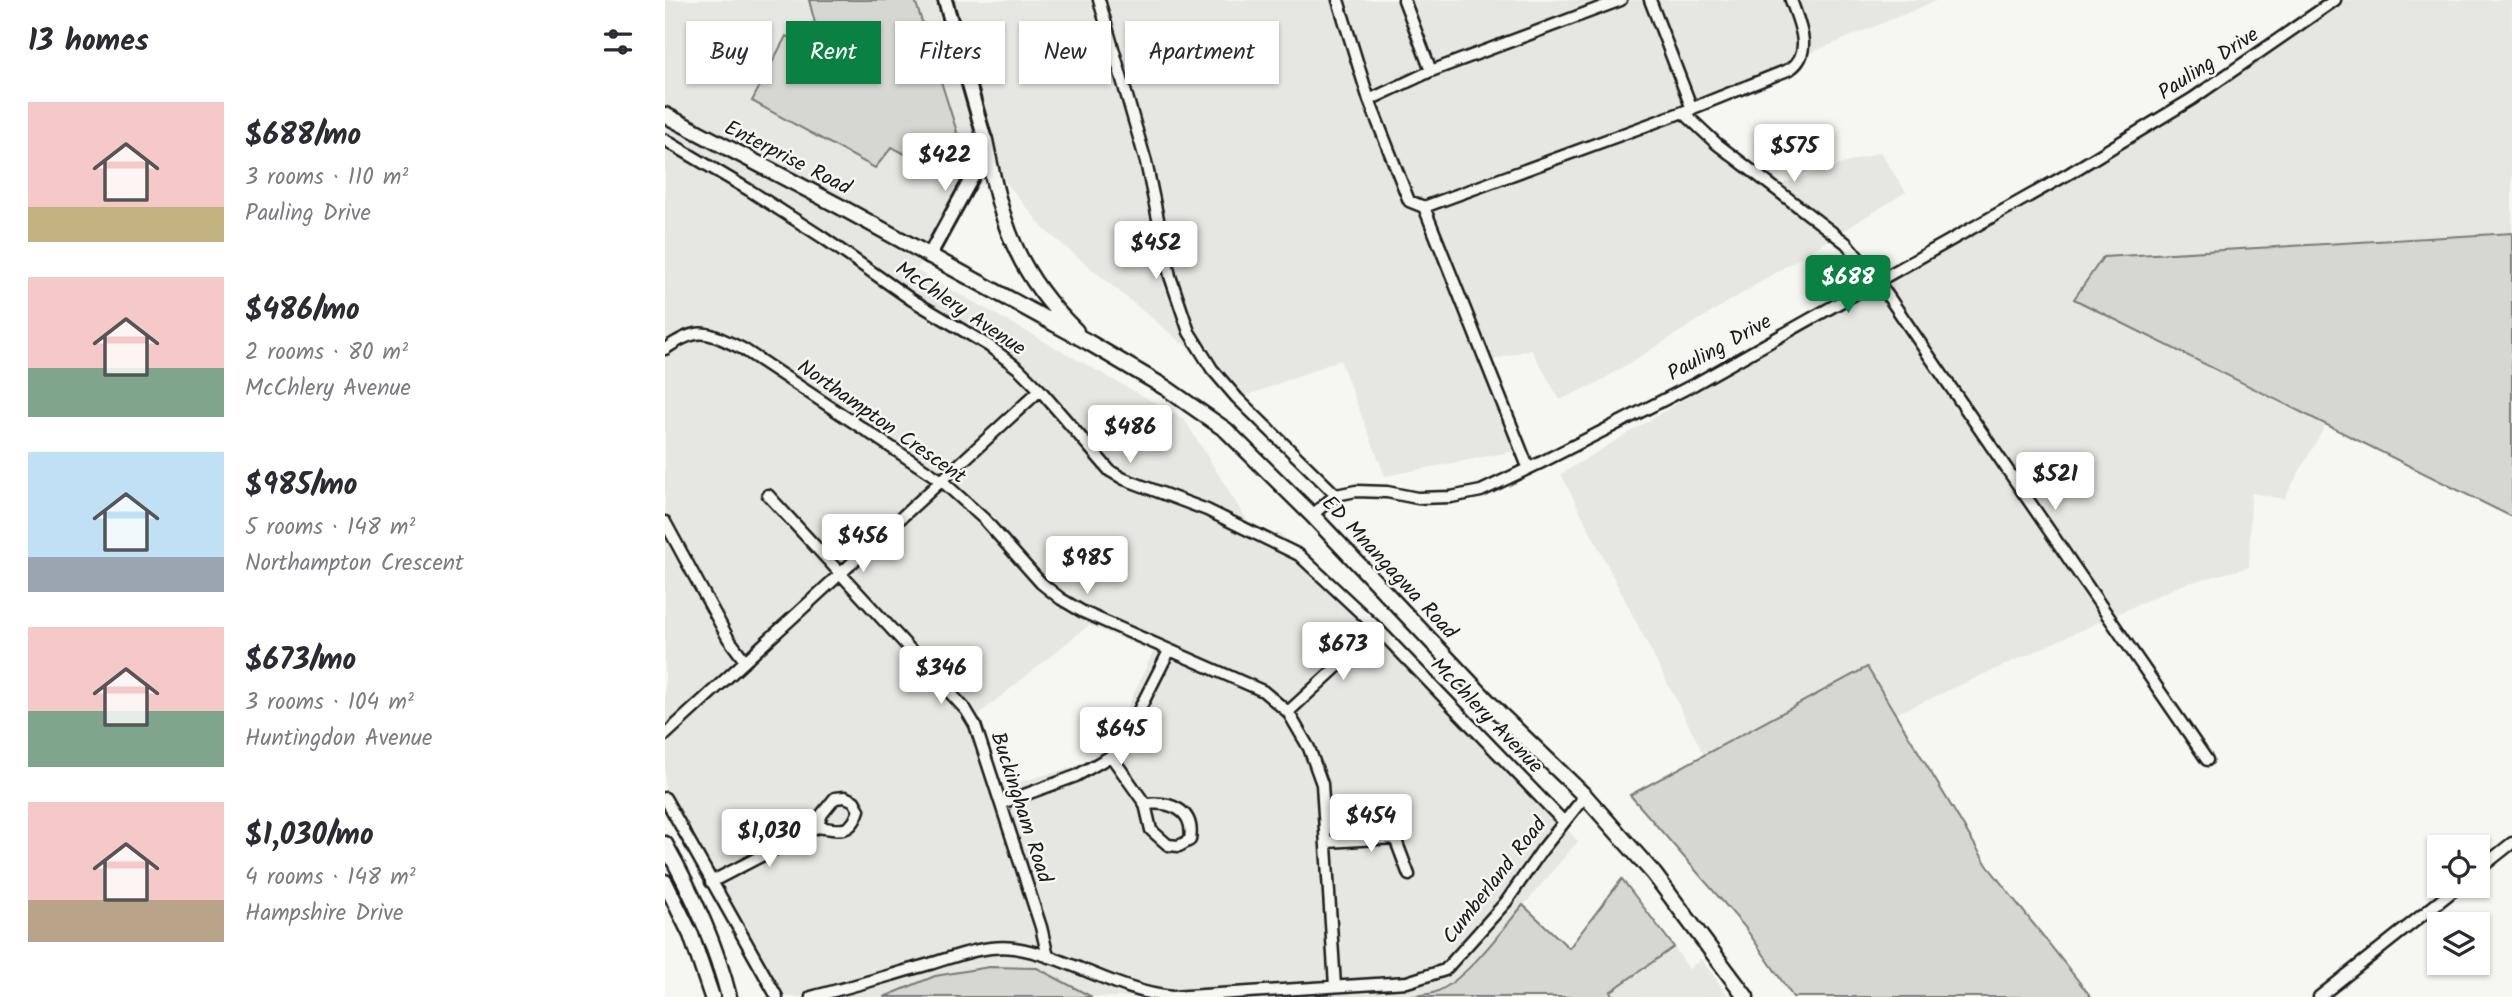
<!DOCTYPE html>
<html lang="en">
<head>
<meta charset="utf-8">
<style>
	:root { --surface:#fff; --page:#f2f2f3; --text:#2b2b33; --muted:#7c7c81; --accent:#0b8043 }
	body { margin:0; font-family:Kalam,sans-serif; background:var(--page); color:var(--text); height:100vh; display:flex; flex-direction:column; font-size:26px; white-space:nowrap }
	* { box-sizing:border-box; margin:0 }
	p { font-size:23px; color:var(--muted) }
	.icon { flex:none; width:38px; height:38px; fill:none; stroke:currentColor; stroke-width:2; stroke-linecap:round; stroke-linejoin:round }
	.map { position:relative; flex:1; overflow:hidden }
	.side { display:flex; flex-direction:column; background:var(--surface); width:665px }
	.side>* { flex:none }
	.hud { position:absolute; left:21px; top:21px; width:665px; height:63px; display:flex; gap:14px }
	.fabs { position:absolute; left:1762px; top:835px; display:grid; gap:14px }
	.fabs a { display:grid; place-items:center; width:63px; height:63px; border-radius:0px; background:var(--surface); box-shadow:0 2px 5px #0004; font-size:35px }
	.price { position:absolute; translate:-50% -60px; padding:0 16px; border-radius:7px; background:#fff; color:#222; font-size:23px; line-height:46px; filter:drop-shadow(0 2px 4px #0008) }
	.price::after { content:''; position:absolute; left:50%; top:42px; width:21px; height:16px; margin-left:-10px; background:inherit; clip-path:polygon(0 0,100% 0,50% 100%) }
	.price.selected { background:var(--accent); color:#fff }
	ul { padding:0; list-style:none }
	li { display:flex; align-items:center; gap:21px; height:175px; padding:0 28px }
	li span { display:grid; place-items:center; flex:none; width:196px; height:140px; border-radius:0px; color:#555 }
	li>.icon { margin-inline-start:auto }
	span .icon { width:84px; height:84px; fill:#fffc; stroke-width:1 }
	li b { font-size:30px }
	h2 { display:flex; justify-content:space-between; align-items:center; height:84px; padding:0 28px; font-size:30px }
	.chip { padding:0 24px; border-radius:0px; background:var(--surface); box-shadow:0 2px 5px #0004; font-size:24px; line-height:63px }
	.chip.selected { background:var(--accent); color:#fff }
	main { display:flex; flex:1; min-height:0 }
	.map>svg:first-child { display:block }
	.built { fill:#e6e6e2; fill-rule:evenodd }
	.green { fill:#d6d6d2; stroke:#797977; stroke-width:2 }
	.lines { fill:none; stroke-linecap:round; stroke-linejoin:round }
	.minor-casing { stroke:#1c1c1c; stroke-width:15 }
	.major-casing { stroke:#1c1c1c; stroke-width:18 }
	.highway-casing { stroke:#1c1c1c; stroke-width:19 }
	.minor { stroke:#f6f6f2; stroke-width:10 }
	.major { stroke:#f6f6f2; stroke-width:12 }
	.highway { stroke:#f6f6f2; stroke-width:14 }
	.labels { text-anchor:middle; stroke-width:5; stroke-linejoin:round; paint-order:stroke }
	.street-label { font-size:21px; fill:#1c1c1c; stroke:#f6f6f2 }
</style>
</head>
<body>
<main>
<section class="side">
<h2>13 homes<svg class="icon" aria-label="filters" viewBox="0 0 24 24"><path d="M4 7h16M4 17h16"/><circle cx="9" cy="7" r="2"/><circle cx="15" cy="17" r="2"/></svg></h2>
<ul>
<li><span style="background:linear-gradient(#f6c9c9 75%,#c2b280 0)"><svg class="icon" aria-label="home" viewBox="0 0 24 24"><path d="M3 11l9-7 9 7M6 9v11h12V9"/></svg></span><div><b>$688/mo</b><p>3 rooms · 110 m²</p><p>Pauling Drive</p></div></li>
<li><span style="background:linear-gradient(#f6c9c9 65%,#7fa58c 0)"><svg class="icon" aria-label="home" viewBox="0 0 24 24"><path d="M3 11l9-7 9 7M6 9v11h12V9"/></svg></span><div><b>$486/mo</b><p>2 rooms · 80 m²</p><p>McChlery Avenue</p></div></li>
<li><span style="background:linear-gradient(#bfe0f5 75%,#9aa5b1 0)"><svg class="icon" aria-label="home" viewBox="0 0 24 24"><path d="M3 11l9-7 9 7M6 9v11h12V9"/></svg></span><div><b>$985/mo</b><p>5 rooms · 148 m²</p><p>Northampton Crescent</p></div></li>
<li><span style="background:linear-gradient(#f6c9c9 60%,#7fa58c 0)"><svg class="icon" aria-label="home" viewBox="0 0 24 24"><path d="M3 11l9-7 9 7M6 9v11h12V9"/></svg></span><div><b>$673/mo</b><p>3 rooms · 104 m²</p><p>Huntingdon Avenue</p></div></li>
<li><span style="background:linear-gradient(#f6c9c9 70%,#b9a48a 0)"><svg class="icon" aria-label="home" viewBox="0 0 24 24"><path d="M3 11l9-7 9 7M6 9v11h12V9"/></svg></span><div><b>$1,030/mo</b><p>4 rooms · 148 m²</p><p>Hampshire Drive</p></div></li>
</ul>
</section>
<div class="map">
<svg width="1847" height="997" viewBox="0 0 1847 997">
	<rect width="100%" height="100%" fill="#f6f6f2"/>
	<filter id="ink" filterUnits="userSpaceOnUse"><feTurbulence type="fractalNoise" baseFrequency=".0143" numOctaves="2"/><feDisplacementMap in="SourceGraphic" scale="14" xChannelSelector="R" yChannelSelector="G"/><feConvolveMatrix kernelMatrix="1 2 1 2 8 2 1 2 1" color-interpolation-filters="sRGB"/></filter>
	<g filter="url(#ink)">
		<path class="built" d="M0,0h1273l-258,107 101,77 99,-32 26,40 -309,191 -37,17 -29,-51 -44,13 28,89 -130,25 -45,-116 -94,36 -201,-166 -54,-66 -75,106 268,149 77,124 18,-11 299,309 -87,103 -34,34 -22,14 -30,5h-313l-55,-29 -40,-1 -62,9 -51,21h-112l-107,-191zM424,625l64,27 -41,89 -26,22 -83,24 -24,-73z
			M1676,0h171v233l-408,24 -30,42 252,125 -42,75 -33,-6 -2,74 -68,18 -285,129 -29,-46 -163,87 -143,-281z
			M1009,947l15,22 12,-10 28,38h-115l-4,-5z"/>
		<path class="green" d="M144,0h106l42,132 -20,39 -45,-24 -17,21 -123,-67 34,-65 37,18z
			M1847,233v284l-438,-218 29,-42z
			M1202,667l120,198 104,132h-298l-49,-71 -114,-131z
			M957,879l52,68 -64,45 4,5h-209c9,-1 19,-2 28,-4 30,-9 70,-64 90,-88l46,43z
			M324,967l48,1 55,29h-208l51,-21z"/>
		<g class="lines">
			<defs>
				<path id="minor" d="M434,0l47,162 24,114 19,56 23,37 25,29 99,97
					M673,0l31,100 40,101 15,6 104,260
					M739,0l27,71
					M985,0l42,109
					M704,100l62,-29 190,-71
					M1018,112l34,32 129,99 31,37 330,480
					M0,140l84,50 73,47 90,63 77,46 30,23 21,21 70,81 14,8 83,31 92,45 79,74 186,193
					M759,207l259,-95 107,-43c24,-16 9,-46 1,-69
					M0,349c35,-24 42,-17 78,0l199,132 42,38 57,64 20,16 22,13 180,79 25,21 21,36 13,36 13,202
					M103,495l198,215 9,15 66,202 7,30
					M647,515l24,-20 20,-4 31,1 30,6 34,-1 30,-6 59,-28 155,-79 375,-211 122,-74 143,-99
					M0,522l63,116 17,23
					M623,712l90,-83
					M0,735l375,-345
					M446,756l34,48 6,26 17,15 11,1 11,-6c5,-30 -19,-39 -45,-36
					M0,798l112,199
					M337,803l74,-27 35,-20 23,-36 35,-69
					M662,842l68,-4 14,37
					M1813,870l34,-27
					M46,882l106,-55 5,-13 13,-16 10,-1 9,4 5,9c-8,25 -19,20 -42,17
					M146,997c40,-10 79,-22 119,-33 26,-8 56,-20 84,-16 54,8 101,43 158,49l235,-15 38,-12 61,-68 36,-52 43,-54
					M1654,997l140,-111"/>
				<path id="major" d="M264,256l47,-86 9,-30 -40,-140"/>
				<path id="highway" d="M0,115l174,91 249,136 78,46 60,42 86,85 188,199 85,82 69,78 92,123
					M320,140c16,81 30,132 91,191
					M0,844c28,50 50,98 64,153
					M0,882l26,53 21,62"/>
			</defs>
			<use href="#minor" class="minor-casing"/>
			<use href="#major" class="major-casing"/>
			<use href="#highway" class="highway-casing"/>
			<use href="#minor" class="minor"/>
			<use href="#major" class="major"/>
			<use href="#highway" class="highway"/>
		</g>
	</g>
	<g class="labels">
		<g class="street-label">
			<text transform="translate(1543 63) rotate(-33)" y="7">Pauling Drive</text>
			<text transform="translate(123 157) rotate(27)" y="7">Enterprise Road</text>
			<text transform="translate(296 308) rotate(34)" y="7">McChlery Avenue</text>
			<text transform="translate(1054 347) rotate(-29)" y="7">Pauling Drive</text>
			<text transform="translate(217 421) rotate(35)" y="7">Northampton Crescent</text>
			<text transform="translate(725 567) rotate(47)" y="7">ED Mnangagwa Road</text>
			<text transform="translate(822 715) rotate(46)" y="7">McChlery Avenue</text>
			<text transform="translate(357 807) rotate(72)" y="7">Buckingham Road</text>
			<text transform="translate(829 880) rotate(-52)" y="7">Cumberland Road</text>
		</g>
	</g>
</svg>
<div class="fabs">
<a><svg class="icon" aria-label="locate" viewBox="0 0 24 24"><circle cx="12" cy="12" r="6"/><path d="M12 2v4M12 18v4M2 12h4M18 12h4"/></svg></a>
<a><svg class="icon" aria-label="layers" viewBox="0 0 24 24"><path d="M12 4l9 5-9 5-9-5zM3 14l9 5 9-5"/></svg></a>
</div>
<b class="price" style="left:1129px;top:184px">$575</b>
<b class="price" style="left:280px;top:193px">$422</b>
<b class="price" style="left:491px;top:281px">$452</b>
<b class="price selected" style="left:1183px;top:315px">$688</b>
<b class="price" style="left:465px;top:465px">$486</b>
<b class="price" style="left:1390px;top:512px">$521</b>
<b class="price" style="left:198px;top:574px">$456</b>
<b class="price" style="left:422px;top:596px">$985</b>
<b class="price" style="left:678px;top:682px">$673</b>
<b class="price" style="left:276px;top:706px">$346</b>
<b class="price" style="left:456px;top:767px">$645</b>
<b class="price" style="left:706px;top:854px">$454</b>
<b class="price" style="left:104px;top:869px">$1,030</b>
<div class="hud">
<a class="chip">Buy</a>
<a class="chip selected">Rent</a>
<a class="chip">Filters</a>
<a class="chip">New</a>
<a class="chip">Apartment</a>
</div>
</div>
</main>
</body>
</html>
